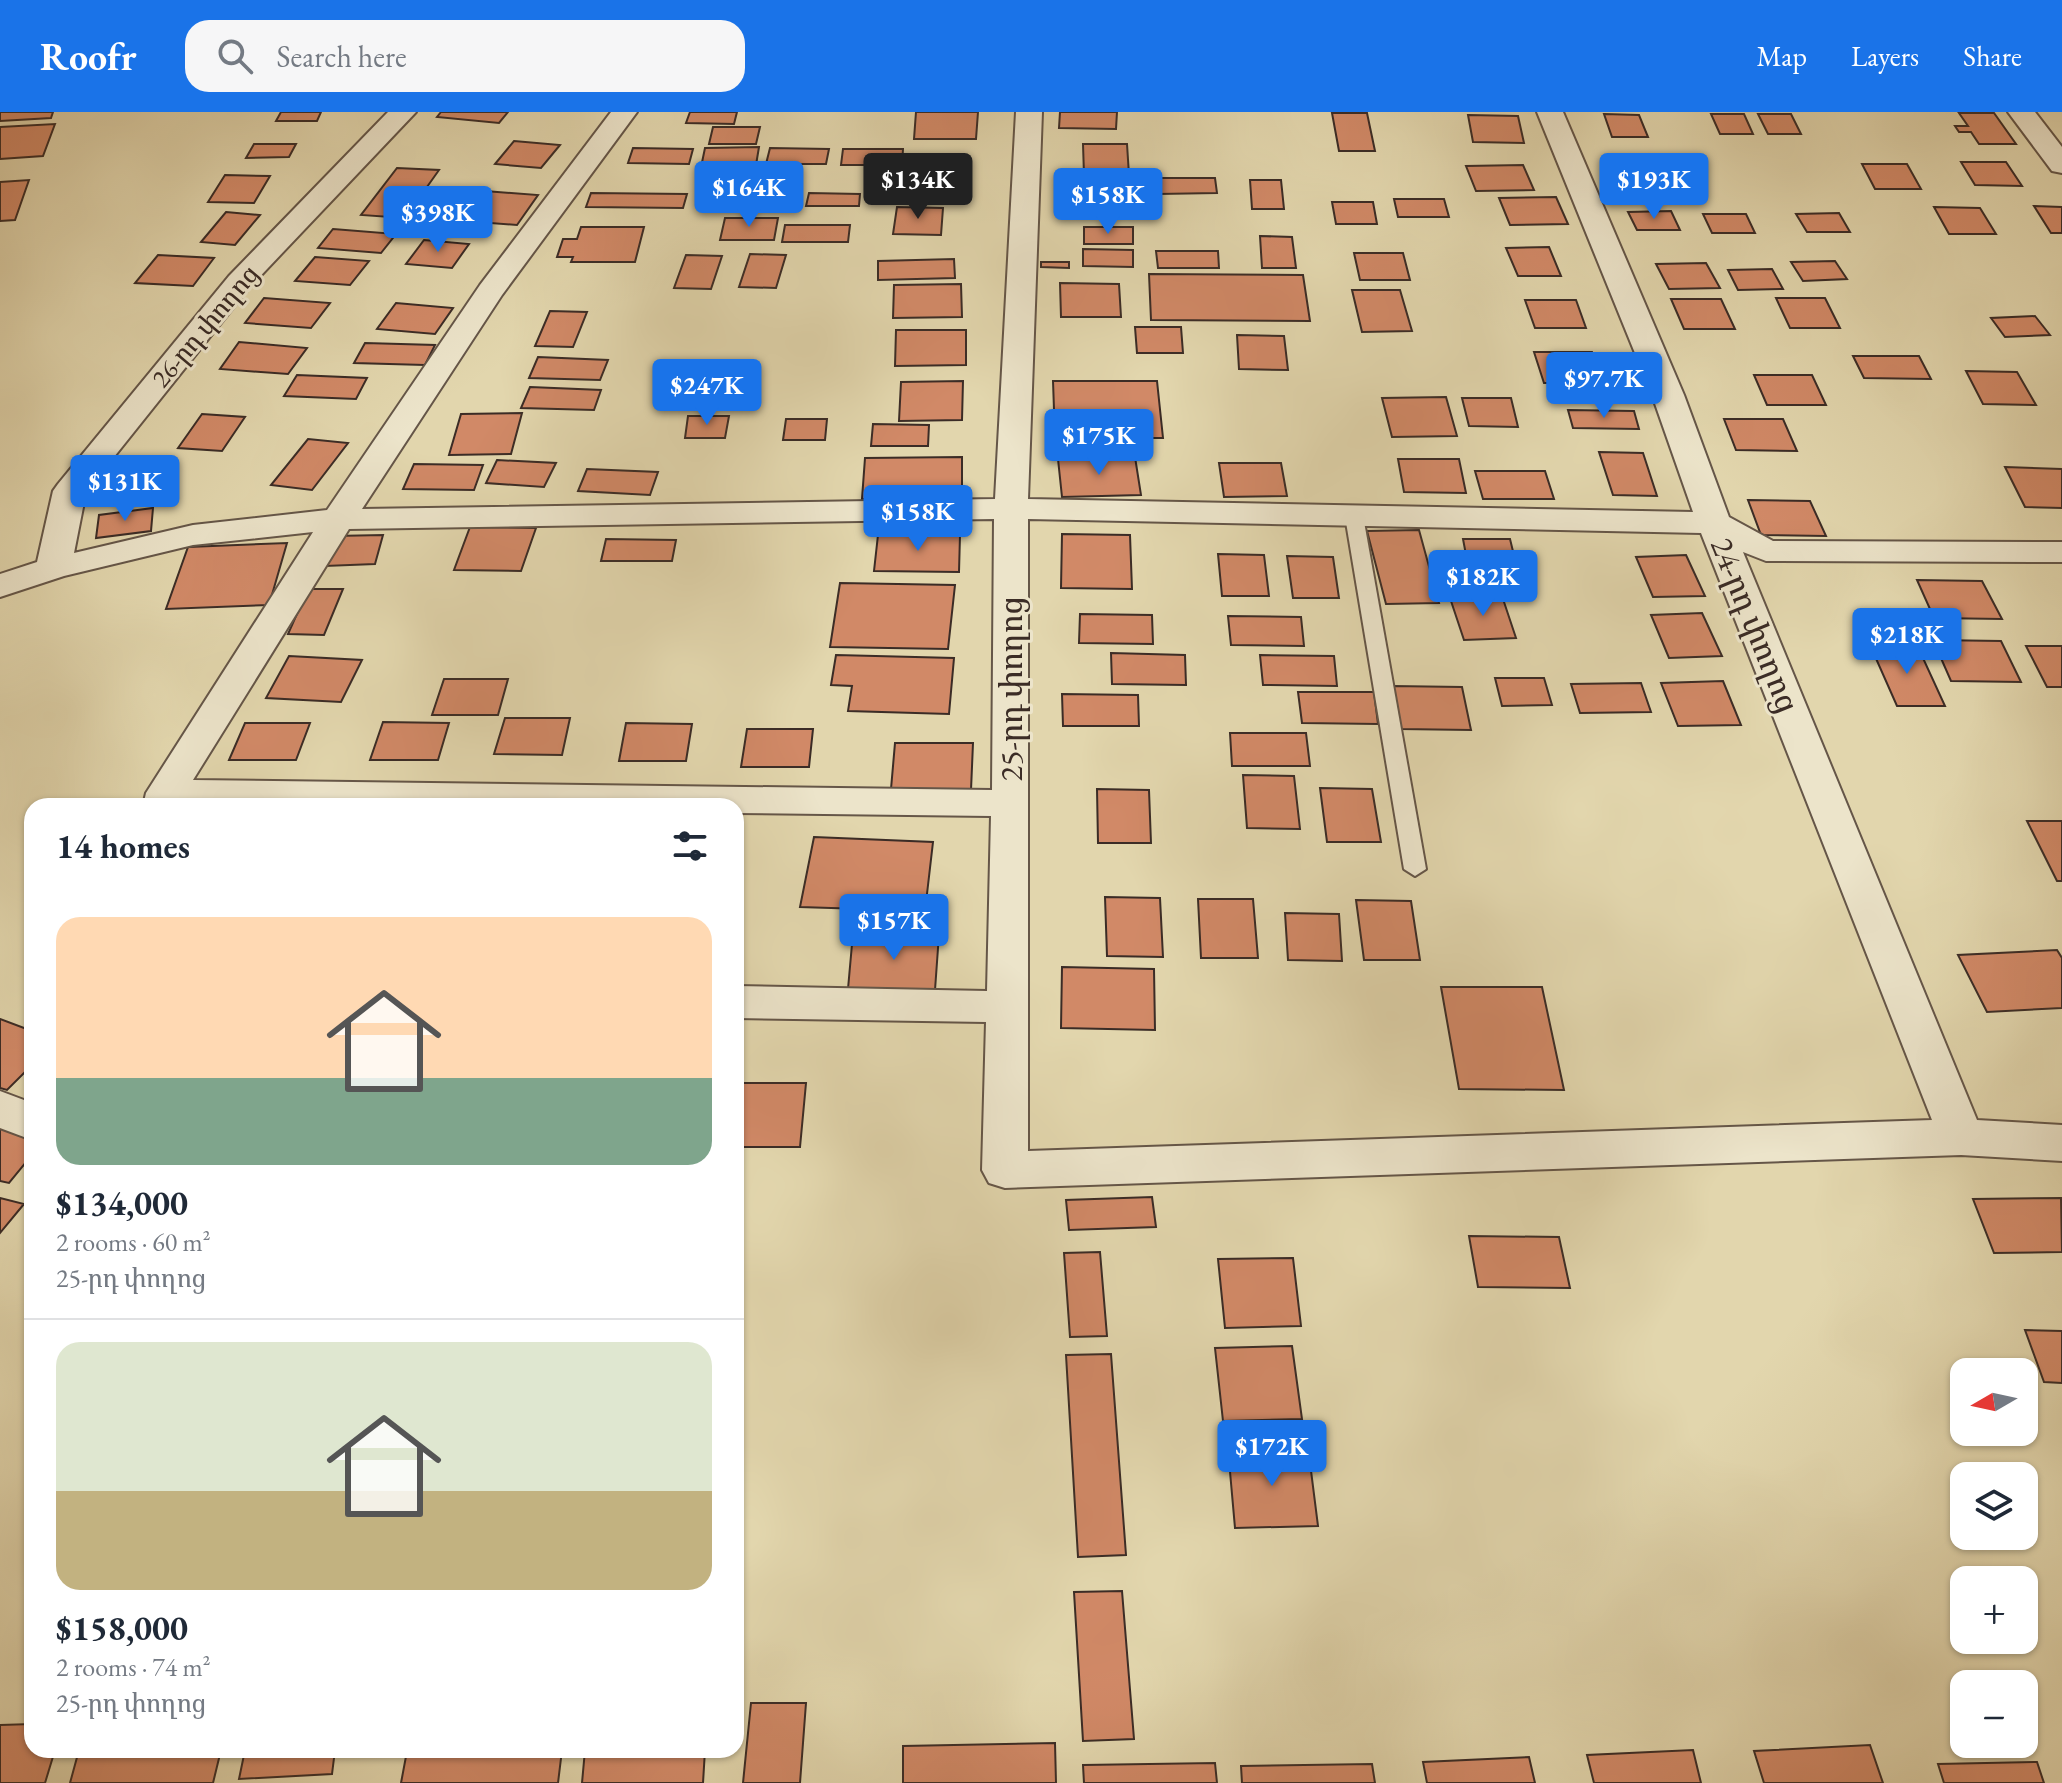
<!DOCTYPE html>
<html lang="en">
<head>
<meta charset="utf-8">
<style>
	:root { --surface:#fff; --page:#f6f6f7; --text:#1f2937; --muted:#747a83; --line:#e0e1e3; --accent:#1a73e8 }
	body { margin:0; font-family:"EB Garamond","Noto Serif Armenian",serif; background:var(--page); color:var(--text); height:100vh; display:flex; flex-direction:column; font-size:30px; white-space:nowrap }
	* { box-sizing:border-box; margin:0 }
	p { font-size:26px; color:var(--muted) }
	.icon { flex:none; width:44px; height:44px; fill:none; stroke:currentColor; stroke-width:2; stroke-linecap:round; stroke-linejoin:round }
	.map { position:relative; flex:1; overflow:hidden }
	.panel { position:absolute; left:24px; top:686px; width:720px; height:960px; display:flex; flex-direction:column; background:var(--surface); border-radius:24px; box-shadow:0 2px 6px #0004 }
	.panel>* { flex:none }
	.needle { width:52px; rotate:261deg }
	.tools { position:absolute; left:1950px; top:1246px; display:grid; gap:16px }
	.tools a { display:grid; place-items:center; width:88px; height:88px; border-radius:16px; background:var(--surface); box-shadow:0 2px 6px #0004; font-size:40px }
	.price { position:absolute; translate:-50% -68px; padding:0 18px; border-radius:8px; background:var(--accent); color:#fff; font-size:26px; line-height:52px; filter:drop-shadow(0 2px 4px #0008) }
	.price::after { content:''; position:absolute; left:50%; top:48px; width:24px; height:18px; margin-left:-12px; background:inherit; clip-path:polygon(0 0,100% 0,50% 100%) }
	.price.on { background:#222; color:#fff }
	ul { padding:0; list-style:none }
	li { display:grid; align-content:center; gap:16px; height:424px; padding:0 32px }
	li+li { border-top:2px solid var(--line) }
	li span { display:grid; place-items:center; height:248px; border-radius:24px; color:#555 }
	li>.icon { margin-inline-start:auto }
	span .icon { width:144px; height:144px; fill:#fffc; stroke-width:1 }
	li b { font-size:34px }
	h2 { display:flex; justify-content:space-between; align-items:center; height:96px; padding:0 32px; font-size:34px }
	header { display:flex; align-items:center; gap:48px; box-sizing:border-box; height:112px; padding:0 40px; background:var(--accent); color:#fff }
	header strong { font-size:38px }
	nav { display:flex; gap:44px; margin-inline-start:auto; font-size:28px }
	.search { width:560px; height:72px; background:var(--page); display:flex; align-items:center; gap:20px; box-sizing:border-box; padding:0 28px; border-radius:24px; color:var(--muted); font-size:30px }
	.map>svg:first-child { display:block }
	.building { fill:#d18967; stroke:#3b2c26; stroke-width:2 }
	.lines { fill:none; stroke-linecap:round; stroke-linejoin:round }
	.lane-casing { stroke:#655648; stroke-width:4 }
	.street-casing { stroke:#655648; stroke-width:4 }
	.lane { fill:#ece4ca; fill-rule:evenodd }
	.street { fill:#ece4ca; fill-rule:evenodd }
	.labels { text-anchor:middle; stroke-width:6; stroke-linejoin:round; paint-order:stroke }
	.far-street-label { font-size:26px; fill:#3b2c26; stroke:#ece4ca }
	.street-label { font-size:32px; fill:#3b2c26; stroke:#ece4ca }
</style>
</head>
<body>
<header>
<strong>Roofr</strong>
<div class="search"><svg class="icon" aria-label="search" viewBox="0 0 24 24"><circle cx="10" cy="10" r="6"/><path d="M15 15l6 6"/></svg>Search here</div>
<nav><a>Map</a><a>Layers</a><a>Share</a></nav>
</header>
<div class="map">
<svg width="2062" height="1671" viewBox="0 0 2062 1671">
	<rect width="100%" height="100%" fill="#e2d6ad"/>
	<filter id="stains"><feTurbulence type="fractalNoise" baseFrequency=".0025" numOctaves="4"/><feColorMatrix values="0 0 0 0 .2 0 0 0 0 .09 0 0 0 0 .02 0 0 0 .5 -.17"/></filter>
	<radialGradient id="worn" r=".72"><stop offset=".6" stop-color="#630" stop-opacity="0"/><stop offset="1" stop-color="#630" stop-opacity=".3"/></radialGradient>
	<path class="building" d="M0,0h53l-2,6 -51,3z
		M281,0h40l-4,9h-41z
		M441,0h67l-9,11 -62,-6z
		M690,0h47l-3,12 -48,-1z
		M916,0h62l-2,27h-62z
		M1060,0h57l-1,17 -57,-1z
		M1332,1h35l8,38h-36z
		M1959,1h35l22,31h-37l-8,-12h-12l-4,-6h13z
		M1604,2l35,1 9,22h-36z
		M1711,2h33l9,20h-33z
		M1758,2h33l10,20h-33z
		M1468,3l50,1 6,27 -51,-1z
		M55,12l-12,32 -43,3v-32z
		M713,15h47l-4,17h-47z
		M514,29l46,4 -19,23 -46,-4z
		M254,32h42l-7,13 -43,1z
		M1083,32h44l2,31h-45z
		M759,35l-4,24 -55,1 5,-24z
		M633,36l60,1 -4,15 -61,-1z
		M770,36l59,1 -3,15h-60z
		M843,37h60l-1,16h-61z
		M1657,42l13,25 -49,1 -12,-25z
		M915,46h51l-1,23h-51z
		M1961,50h45l16,24 -47,-1z
		M1862,52h45l14,25h-46z
		M1523,53l11,25 -58,1 -10,-25z
		M397,56l42,2 -34,48 -44,-3z
		M225,63l45,1 -16,27 -46,-1z
		M1157,66h58l2,15 -59,1z
		M29,68l-14,40 -15,1v-39z
		M1250,68h31l3,29h-32z
		M1095,76h52l1,24h-52z
		M472,78l66,5 -21,30 -67,-5z
		M591,81l96,1 -4,14 -97,-1z
		M809,81l51,1 -1,12h-53z
		M1556,85l12,27 -58,1 -11,-27z
		M1394,87h50l5,18h-51z
		M1332,90h41l4,22h-41z
		M2034,94l28,1v26h-11z
		M897,95l46,1 -2,27 -48,-1z
		M1934,95l46,1 16,26h-47z
		M1671,99l9,19h-43l-9,-18z
		M226,100l34,3 -25,30 -34,-3z
		M1839,101l11,19h-43l-11,-18z
		M1703,102h43l9,19h-43z
		M725,106h53l-4,22h-54z
		M785,113h65l-2,17h-66z
		M581,115h63l-9,35h-64l2,-5h-16l6,-18h14z
		M1084,115h49v17h-49z
		M333,117l63,5 -15,19 -63,-5z
		M1260,124l32,1 4,31h-34z
		M424,128l45,4 -17,24 -46,-4z
		M1549,135l12,29h-43l-12,-28z
		M1083,137l50,1v17l-50,-1z
		M1156,139h62l1,17h-61z
		M1354,141h49l7,27h-50z
		M750,142l36,1 -10,33 -37,-1z
		M158,143l56,3 -21,28 -58,-3z
		M686,143l36,1 -11,33 -37,-1z
		M315,145l54,4 -19,24 -55,-4z
		M954,147l1,19 -77,2v-19z
		M1835,149l12,18 -44,2 -12,-19z
		M1041,150h28v6l-28,-1z
		M1706,151l14,25 -51,1 -13,-25z
		M1772,157l11,20 -45,1 -10,-20z
		M1149,162l154,1 7,46 -159,-1z
		M1060,171l59,1 2,33h-60z
		M961,172l1,33 -69,1 1,-33z
		M1352,178h48l12,41 -50,1z
		M264,186l66,5 -19,25 -66,-5z
		M1776,186h49l15,30h-50z
		M1671,187h50l14,30h-51z
		M1525,188h51l10,28h-51z
		M396,191l57,5 -18,26 -58,-5z
		M550,199l37,1 -14,35 -38,-1z
		M2035,204l15,19 -45,2 -14,-19z
		M1135,215h46l2,26h-46z
		M896,218h70v35l-71,1z
		M1237,223l47,1 4,34 -49,-1z
		M239,230l68,6 -19,26 -68,-5z
		M365,231l70,2 -10,20 -71,-2z
		M1534,240h58l11,31h-59z
		M1853,244h66l12,23 -67,-1z
		M538,245l70,3 -8,20 -71,-2z
		M1966,259l51,1 19,33 -53,-1z
		M297,263l70,3 -11,21 -72,-3z
		M1754,263h58l14,30h-59z
		M963,269l-1,39 -63,1 2,-39z
		M1053,269h104l6,57h-108z
		M530,275l71,3 -7,20 -73,-2z
		M1446,285l11,39 -65,1 -10,-39z
		M1462,286h49l7,29 -49,-1z
		M1568,298l66,1 5,18 -66,-1z
		M522,301l-11,41 -62,1 12,-41z
		M202,302l43,3 -23,34 -44,-3z
		M688,304h41l-4,22h-40z
		M786,307h41l-2,21h-42z
		M1724,307h59l14,32 -61,-1z
		M873,312l56,1 -1,21h-57z
		M308,327l40,4 -36,47 -41,-5z
		M1599,340l44,1 14,43 -44,-1z
		M962,345v41l-100,1 3,-41z
		M1135,345l6,38 -79,2 -4,-38z
		M1398,347h61l7,34 -62,-1z
		M497,348l59,3 -12,24 -58,-4z
		M1219,351h62l6,33 -63,1z
		M414,352l69,1 -9,25 -71,-1z
		M2005,355l57,2v39l-37,-1z
		M587,357l71,3 -8,23 -72,-4z
		M1475,359h70l9,28h-71z
		M1748,388l62,1 16,35 -65,-1z
		M153,396l-2,23 -55,7 3,-23z
		M470,415l66,1 -15,43 -67,-1z
		M1419,418l20,73 -53,1 -19,-73z
		M1062,422l68,1 2,54 -71,-1z
		M383,423l-8,29 -50,2 9,-30z
		M878,423h82l-1,37 -85,-1z
		M606,427l70,1 -4,21h-71z
		M1463,427h47l9,37h-49z
		M287,431l-18,62 -103,4 22,-62z
		M1218,442l46,1 5,41h-47z
		M1686,443l19,41 -52,1 -17,-40z
		M1287,444l46,1 6,41h-46z
		M1917,468l65,1 20,38 -68,-1z
		M840,471l115,2 -7,64 -118,-2z
		M308,477h35l-19,46 -36,-1z
		M1502,484l14,42 -52,2 -14,-42z
		M1702,501l20,43 -53,2 -18,-43z
		M1080,502l72,1 1,29 -74,-1z
		M1228,504l73,1 3,29 -73,-1z
		M1933,528l68,1 20,41 -70,-1z
		M1870,533h47l28,61h-48z
		M2026,534h36v41h-15z
		M1111,541l74,2 1,30 -74,-1z
		M836,543l118,3 -5,56 -101,-3 4,-25 -21,-1z
		M1260,543l74,1 3,30 -74,-1z
		M289,544l73,4 -21,42 -75,-4z
		M1495,566h49l8,27 -50,1z
		M444,567h64l-10,36h-66z
		M1723,569l18,44 -63,1 -17,-43z
		M1641,571l10,29 -71,1 -9,-29z
		M1392,574l70,1 9,43 -71,-1z
		M1298,580h76l4,32 -76,-1z
		M1062,582l76,1 1,31h-76z
		M505,606h65l-8,37 -68,-1z
		M383,610l66,1 -11,37h-68z
		M245,611h65l-14,37h-67z
		M626,611l66,1 -6,37h-67z
		M747,617h66l-4,38h-68z
		M1230,621h76l4,33h-78z
		M895,631h78l-2,47 -80,-1z
		M1243,663l51,1 6,53 -53,-1z
		M1320,676l52,1 9,53h-54z
		M1097,677l52,1 2,53h-53z
		M2027,709h35v60h-5z
		M814,725l119,5 -8,69 -125,-4z
		M1105,785l55,1 3,59 -56,-1z
		M1198,787h55l5,59h-57z
		M1356,788l55,1 9,59h-56z
		M1285,801l54,1 3,47 -54,-1z
		M853,821l86,1 -4,56 -87,-1z
		M2057,838l5,8v50l-75,4 -29,-57z
		M1062,855l92,2 1,61 -94,-2z
		M1441,875h101l22,103 -105,-1z
		M0,907l32,12v34l-25,25 -7,-2z
		M736,971h70l-6,64h-64z
		M0,1013l32,9v21l-23,28 -9,-2z
		M1152,1085l4,30 -87,3 -3,-30z
		M0,1086l24,6 -24,29z
		M2061,1086l1,54 -68,1 -21,-54z
		M1469,1124l90,1 11,51 -92,-1z
		M1100,1140l7,84 -37,1 -6,-84z
		M1293,1146l8,68 -76,2 -7,-69z
		M2025,1218l37,1v52l-18,-1z
		M1292,1234l10,73 -79,2 -8,-73z
		M1111,1242l15,201 -48,2 -12,-202z
		M1308,1335l10,79 -83,2 -7,-79z
		M1122,1479l12,148 -51,2 -9,-149z
		M751,1591h55l-6,80h-57z
		M32,1612v26h23l-10,33h-45v-58z
		M1055,1631l1,40h-153v-37z
		M1870,1633l13,38h-119l-10,-32z
		M79,1638h142l-8,33h-143z
		M245,1638h90l-3,24 -93,5z
		M562,1638l-4,33h-157l6,-32z
		M585,1638h120l-2,33h-121z
		M1693,1638l8,33h-107l-7,-28z
		M1529,1645l6,26h-108l-4,-21z
		M2037,1650l7,21h-100l-6,-19z
		M1215,1651l2,20h-133l-1,-18z
		M1372,1652l3,19h-133l-1,-17z"/>
	<g class="lines">
		<defs>
			<path id="lane" d="M1354,399l9,5 63,353 -11,7 -11,-7 -59,-353z"/>
			<path id="street" d="M388,0h28l-167,176 -163,204 -12,61 119,-28 134,-15 153,-225 131,-173h26l-135,183 -140,214 633,-10 21,-387h26l-14,387 665,13 -41,-117 -115,-283h26l121,283 45,122 44,24 289,1v20l-296,-1 -23,-9 234,568 85,5v36l-101,-6 -956,33 -16,-5 -7,-13 4,-148 -250,-4v-32l251,5 4,-175 -255,-3v-7h-593l3,-13 167,-261 -120,13 -129,31 -64,21v-23l37,-12 16,-71 5,-7 171,-208zM994,407l-2,271 -799,-10 156,-251zM1028,407l673,14 231,587 -904,31z
				M2008,0h27l27,35v26l-10,-2z
				M0,979l32,12v37l-32,-12z"/>
		</defs>
		<use href="#lane" class="lane-casing"/>
		<use href="#street" class="street-casing"/>
		<use href="#lane" class="lane"/>
		<use href="#street" class="street"/>
	</g>
	<g class="labels">
		<g class="far-street-label">
			<text transform="translate(205 214) rotate(-50)" y="9">26-րդ փողոց</text>
		</g>
		<g class="street-label">
			<text transform="translate(1755 513) rotate(68)" y="11">24-րդ փողոց</text>
			<text transform="translate(1011 577) rotate(-90)" y="11">25-րդ փողոց</text>
		</g>
	</g>
	<rect width="100%" height="100%" filter="url(#stains)"/>
	<rect width="100%" height="100%" fill="url(#worn)"/>
</svg>
<div class="tools">
<a><svg class="needle" viewBox="-14 -14 28 28"><path d="M0-13l5 13h-10z" fill="#e53935"/><path d="M0 13l5-13h-10z" fill="#747a83"/></svg></a>
<a><svg class="icon" aria-label="layers" viewBox="0 0 24 24"><path d="M12 4l9 5-9 5-9-5zM3 14l9 5 9-5"/></svg></a>
<a>+</a>
<a>−</a>
</div>
<b class="price on" style="left:918px;top:109px">$134K</b>
<b class="price" style="left:1654px;top:109px">$193K</b>
<b class="price" style="left:749px;top:117px">$164K</b>
<b class="price" style="left:1108px;top:124px">$158K</b>
<b class="price" style="left:438px;top:142px">$398K</b>
<b class="price" style="left:1604px;top:308px">$97.7K</b>
<b class="price" style="left:707px;top:315px">$247K</b>
<b class="price" style="left:1099px;top:365px">$175K</b>
<b class="price" style="left:125px;top:411px">$131K</b>
<b class="price" style="left:918px;top:441px">$158K</b>
<b class="price" style="left:1483px;top:506px">$182K</b>
<b class="price" style="left:1907px;top:564px">$218K</b>
<b class="price" style="left:894px;top:850px">$157K</b>
<b class="price" style="left:1272px;top:1376px">$172K</b>
<section class="panel">
<h2>14 homes<svg class="icon" aria-label="filters" viewBox="0 0 24 24"><path d="M4 7h16M4 17h16"/><circle cx="9" cy="7" r="2"/><circle cx="15" cy="17" r="2"/></svg></h2>
<ul>
<li><span style="background:linear-gradient(#ffd9b3 65%,#7fa58c 0)"><svg class="icon" aria-label="home" viewBox="0 0 24 24"><path d="M3 11l9-7 9 7M6 9v11h12V9"/></svg></span><div><b>$134,000</b><p>2 rooms · 60 m²</p><p>25-րդ փողոց</p></div></li>
<li><span style="background:linear-gradient(#dfe7d0 60%,#c2b280 0)"><svg class="icon" aria-label="home" viewBox="0 0 24 24"><path d="M3 11l9-7 9 7M6 9v11h12V9"/></svg></span><div><b>$158,000</b><p>2 rooms · 74 m²</p><p>25-րդ փողոց</p></div></li>
</ul>
</section>
</div>
</body>
</html>
